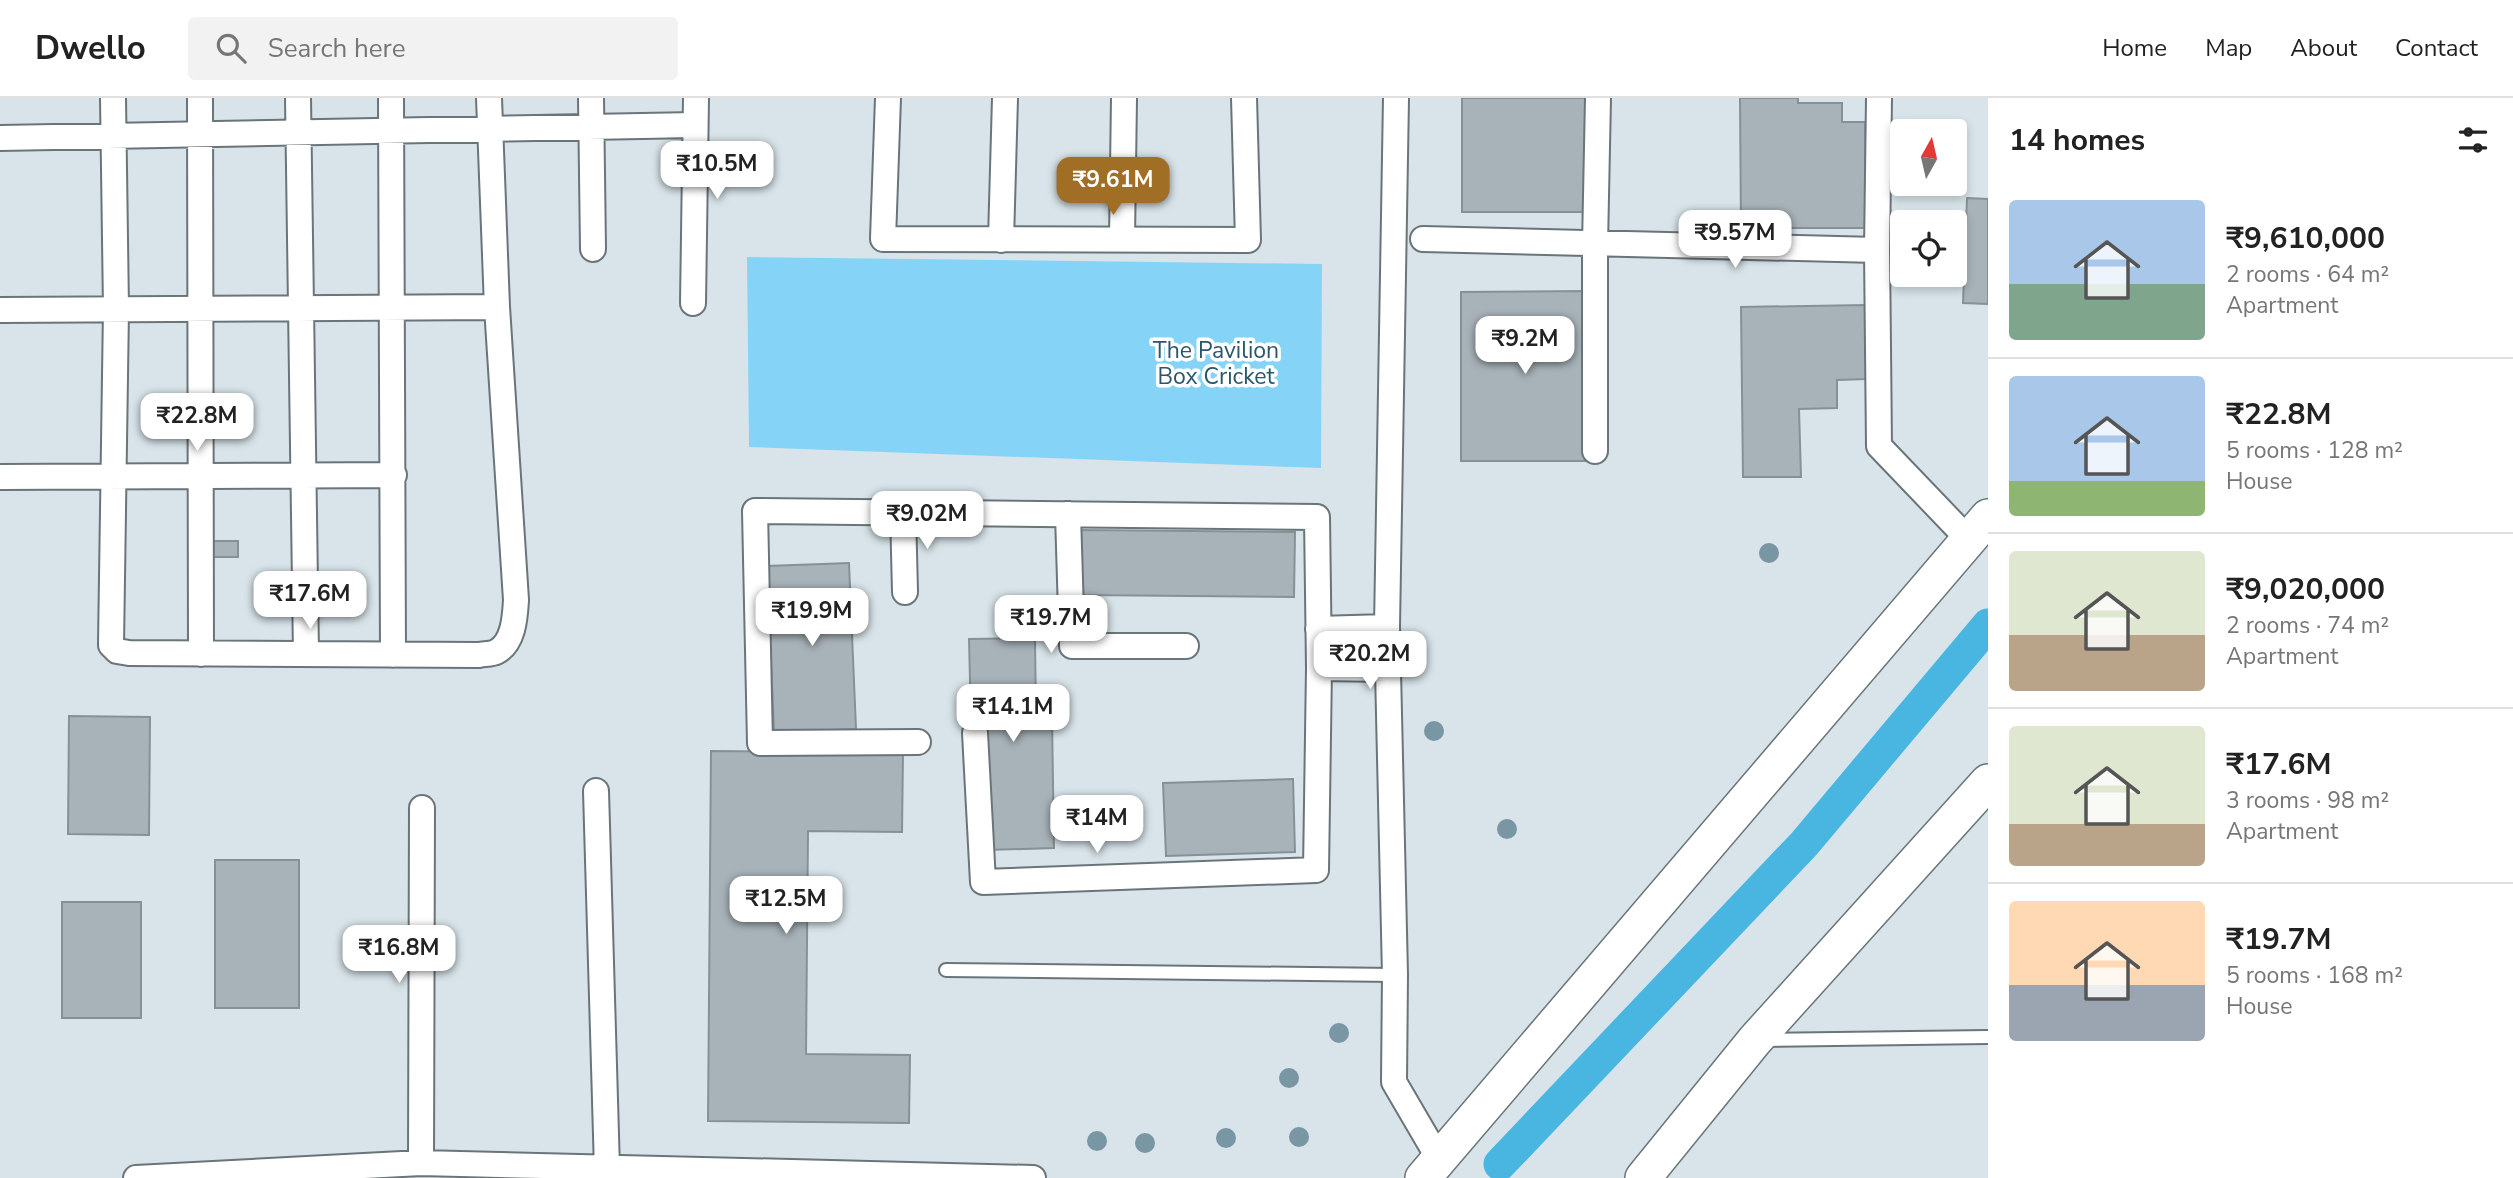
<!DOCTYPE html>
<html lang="en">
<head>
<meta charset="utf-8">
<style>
	:root { --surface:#fff; --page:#f2f2f2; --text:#222; --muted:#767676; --line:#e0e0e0; --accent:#a16e25 }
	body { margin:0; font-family:"Nunito Sans",sans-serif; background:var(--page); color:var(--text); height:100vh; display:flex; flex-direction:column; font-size:26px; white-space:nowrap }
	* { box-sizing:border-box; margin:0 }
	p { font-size:23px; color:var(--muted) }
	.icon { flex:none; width:38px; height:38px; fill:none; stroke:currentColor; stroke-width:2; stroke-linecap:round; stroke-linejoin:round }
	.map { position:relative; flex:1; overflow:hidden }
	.drawer { display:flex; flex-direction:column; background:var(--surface); width:525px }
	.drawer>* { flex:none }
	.needle { width:46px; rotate:8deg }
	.buttons { position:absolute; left:1890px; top:21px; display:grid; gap:14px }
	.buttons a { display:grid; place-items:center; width:77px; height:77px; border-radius:7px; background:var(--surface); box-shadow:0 4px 10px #0003; font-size:35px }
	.price { position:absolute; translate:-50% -60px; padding:0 16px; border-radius:14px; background:#fff; color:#222; font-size:23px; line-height:46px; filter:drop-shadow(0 2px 4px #0008) }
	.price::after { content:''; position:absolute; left:50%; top:42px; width:21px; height:16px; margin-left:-10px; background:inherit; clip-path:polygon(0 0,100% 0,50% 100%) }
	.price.selected { background:var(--accent); color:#fff }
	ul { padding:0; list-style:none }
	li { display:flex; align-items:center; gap:21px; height:175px; padding:0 21px }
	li+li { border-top:2px solid var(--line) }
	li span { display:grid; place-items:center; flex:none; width:196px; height:140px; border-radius:7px; color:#555 }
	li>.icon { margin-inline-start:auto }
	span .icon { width:84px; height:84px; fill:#fffc; stroke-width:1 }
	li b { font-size:30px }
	h2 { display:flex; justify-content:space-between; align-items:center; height:84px; padding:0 21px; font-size:30px }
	header { display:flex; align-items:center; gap:42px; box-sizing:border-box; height:98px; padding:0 35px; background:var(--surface); border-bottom:2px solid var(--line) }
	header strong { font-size:33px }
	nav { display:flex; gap:38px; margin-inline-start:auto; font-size:24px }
	.search { width:490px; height:63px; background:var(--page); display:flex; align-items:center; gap:18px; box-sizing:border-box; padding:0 24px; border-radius:7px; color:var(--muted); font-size:26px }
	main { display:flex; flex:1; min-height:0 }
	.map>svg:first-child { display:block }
	.green { fill:#85d4f7 }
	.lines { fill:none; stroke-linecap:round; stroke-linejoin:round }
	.canal { stroke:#49b6e2; stroke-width:33 }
	.building { fill:#a8b3b9; stroke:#869196; stroke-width:2 }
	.lane-casing { stroke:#6a757a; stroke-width:16 }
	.street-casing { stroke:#6a757a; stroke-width:28 }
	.secondary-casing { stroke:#6a757a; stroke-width:38 }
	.lane { stroke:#fff; stroke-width:12 }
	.street { stroke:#fff; stroke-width:24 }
	.secondary { stroke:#fff; stroke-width:35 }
	.tree { fill:#7896a3 }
	.labels { text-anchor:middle; stroke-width:7; stroke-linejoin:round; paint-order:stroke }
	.park-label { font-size:23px; fill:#2a576a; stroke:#fff }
</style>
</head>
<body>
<header>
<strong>Dwello</strong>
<div class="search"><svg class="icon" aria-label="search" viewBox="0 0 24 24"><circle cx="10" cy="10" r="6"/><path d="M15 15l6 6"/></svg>Search here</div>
<nav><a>Home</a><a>Map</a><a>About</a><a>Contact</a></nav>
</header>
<main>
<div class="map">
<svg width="1988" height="1080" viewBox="0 0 1988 1080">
	<rect width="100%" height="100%" fill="#d8e4e9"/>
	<path class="green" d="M747,159l575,7 -1,204 -572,-21z"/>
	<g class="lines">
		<path class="canal" d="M1500,1066l304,-320 184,-219"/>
	</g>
	<path class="building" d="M1462,0h126l1,114h-127z
		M1740,0h58v5h44v19h23l1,106h-125z
		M1967,100l21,1v105l-25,-1z
		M1588,193v170h-127v-169z
		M1865,207l1,74 -29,1v28l-38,1 2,68h-58l-2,-170z
		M1081,432l214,2 -1,65 -213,-2z
		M205,443h33v16h-33z
		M849,465l7,166 -82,3 -7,-166z
		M1035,540l1,81h16l2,129 -66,2 -3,-128h-14l-2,-83z
		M69,618l81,1 -1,118 -81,-1z
		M711,653l192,2 -1,79 -94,-1 -2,223 104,1 -1,68 -201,-2z
		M1293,681l2,73 -129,4 -3,-73z
		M215,762h84v148h-84z
		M62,804h79v116h-79z"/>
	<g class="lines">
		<defs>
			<path id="lane" d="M946,872l449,5
				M1764,942l224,-3"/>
			<path id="street" d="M113,0l3,211 -5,336 6,6 12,2 350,2c5,-1 13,-1 17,-3 18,-9 19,-36 20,-52l-19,-293 -8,-209
				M200,0l1,556
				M298,0l8,556
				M391,0l2,557
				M591,0l2,151
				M888,0l-5,141 365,1 -4,-142
				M1396,0l-9,529 8,348 -1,107 45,77
				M1879,0l-2,152 2,196 90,94
				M0,40l695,-13
				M1122,141l2,-141
				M1423,141l454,11
				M1001,142l4,-142
				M693,205l3,-205
				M0,212l497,-3
				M1595,353v-206l3,-147
				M0,379l394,-2
				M903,414l2,80
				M1068,416l4,132h114
				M1318,531l69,-2
				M1319,570l69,1
				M918,644l-158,1 -5,-232 562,6 2,151 -3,202 -333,12 -8,-149
				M596,693l11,378
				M421,1065l1,-355
				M136,1080l285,-15 612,15"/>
			<path id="secondary" d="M1423,1080l565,-661
				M1643,1080l112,-138 233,-258"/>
		</defs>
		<use href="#lane" class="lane-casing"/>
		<use href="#street" class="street-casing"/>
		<use href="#secondary" class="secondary-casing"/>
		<use href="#lane" class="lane"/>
		<use href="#street" class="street"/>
		<use href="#secondary" class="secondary"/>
	</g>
	<g class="tree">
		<circle cx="1769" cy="455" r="10"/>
		<circle cx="1434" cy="633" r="10"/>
		<circle cx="1507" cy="731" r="10"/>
		<circle cx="1339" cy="935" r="10"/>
		<circle cx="1289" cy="980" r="10"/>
		<circle cx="1299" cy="1039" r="10"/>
		<circle cx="1226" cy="1040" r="10"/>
		<circle cx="1097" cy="1043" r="10"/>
		<circle cx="1145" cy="1045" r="10"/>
	</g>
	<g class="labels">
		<g class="park-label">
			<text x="1216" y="260">The Pavilion<tspan x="1216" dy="26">Box Cricket</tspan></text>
		</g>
	</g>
</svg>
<div class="buttons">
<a><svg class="needle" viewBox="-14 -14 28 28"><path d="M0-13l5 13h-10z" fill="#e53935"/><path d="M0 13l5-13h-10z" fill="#767676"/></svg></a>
<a><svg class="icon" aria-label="locate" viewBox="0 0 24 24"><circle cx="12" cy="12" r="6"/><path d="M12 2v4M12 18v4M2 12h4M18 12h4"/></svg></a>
</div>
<b class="price" style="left:717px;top:103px">₹10.5M</b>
<b class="price selected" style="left:1113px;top:119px">₹9.61M</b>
<b class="price" style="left:1735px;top:172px">₹9.57M</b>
<b class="price" style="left:1525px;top:278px">₹9.2M</b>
<b class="price" style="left:197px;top:355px">₹22.8M</b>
<b class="price" style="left:927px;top:453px">₹9.02M</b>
<b class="price" style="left:310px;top:533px">₹17.6M</b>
<b class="price" style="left:812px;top:550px">₹19.9M</b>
<b class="price" style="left:1051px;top:557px">₹19.7M</b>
<b class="price" style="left:1370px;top:593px">₹20.2M</b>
<b class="price" style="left:1013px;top:646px">₹14.1M</b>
<b class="price" style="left:1097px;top:757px">₹14M</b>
<b class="price" style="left:786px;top:838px">₹12.5M</b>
<b class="price" style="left:399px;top:887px">₹16.8M</b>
</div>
<section class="drawer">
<h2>14 homes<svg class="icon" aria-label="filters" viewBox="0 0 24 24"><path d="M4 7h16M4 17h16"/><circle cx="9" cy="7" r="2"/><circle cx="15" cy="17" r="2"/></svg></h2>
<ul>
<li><span style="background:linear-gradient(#a9c7e8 60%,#7fa58c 0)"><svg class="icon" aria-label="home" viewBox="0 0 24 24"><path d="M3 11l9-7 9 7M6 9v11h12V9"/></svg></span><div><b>₹9,610,000</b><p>2 rooms · 64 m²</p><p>Apartment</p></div></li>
<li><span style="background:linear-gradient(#a9c7e8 75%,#8fb573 0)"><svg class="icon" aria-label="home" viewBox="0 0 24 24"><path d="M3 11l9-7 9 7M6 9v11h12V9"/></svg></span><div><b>₹22.8M</b><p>5 rooms · 128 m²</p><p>House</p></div></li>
<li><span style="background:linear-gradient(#dfe7d0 60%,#b9a48a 0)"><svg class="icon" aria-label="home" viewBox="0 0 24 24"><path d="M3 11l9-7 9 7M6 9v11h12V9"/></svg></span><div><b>₹9,020,000</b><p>2 rooms · 74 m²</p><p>Apartment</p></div></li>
<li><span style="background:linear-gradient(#dfe7d0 70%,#b9a48a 0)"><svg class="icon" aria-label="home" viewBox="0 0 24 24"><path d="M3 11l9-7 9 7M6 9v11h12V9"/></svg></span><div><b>₹17.6M</b><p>3 rooms · 98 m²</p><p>Apartment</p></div></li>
<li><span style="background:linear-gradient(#ffd9b3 60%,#9aa5b1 0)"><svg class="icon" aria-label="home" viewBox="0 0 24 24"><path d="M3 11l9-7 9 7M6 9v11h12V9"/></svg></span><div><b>₹19.7M</b><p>5 rooms · 168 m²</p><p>House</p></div></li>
</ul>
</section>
</main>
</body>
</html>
